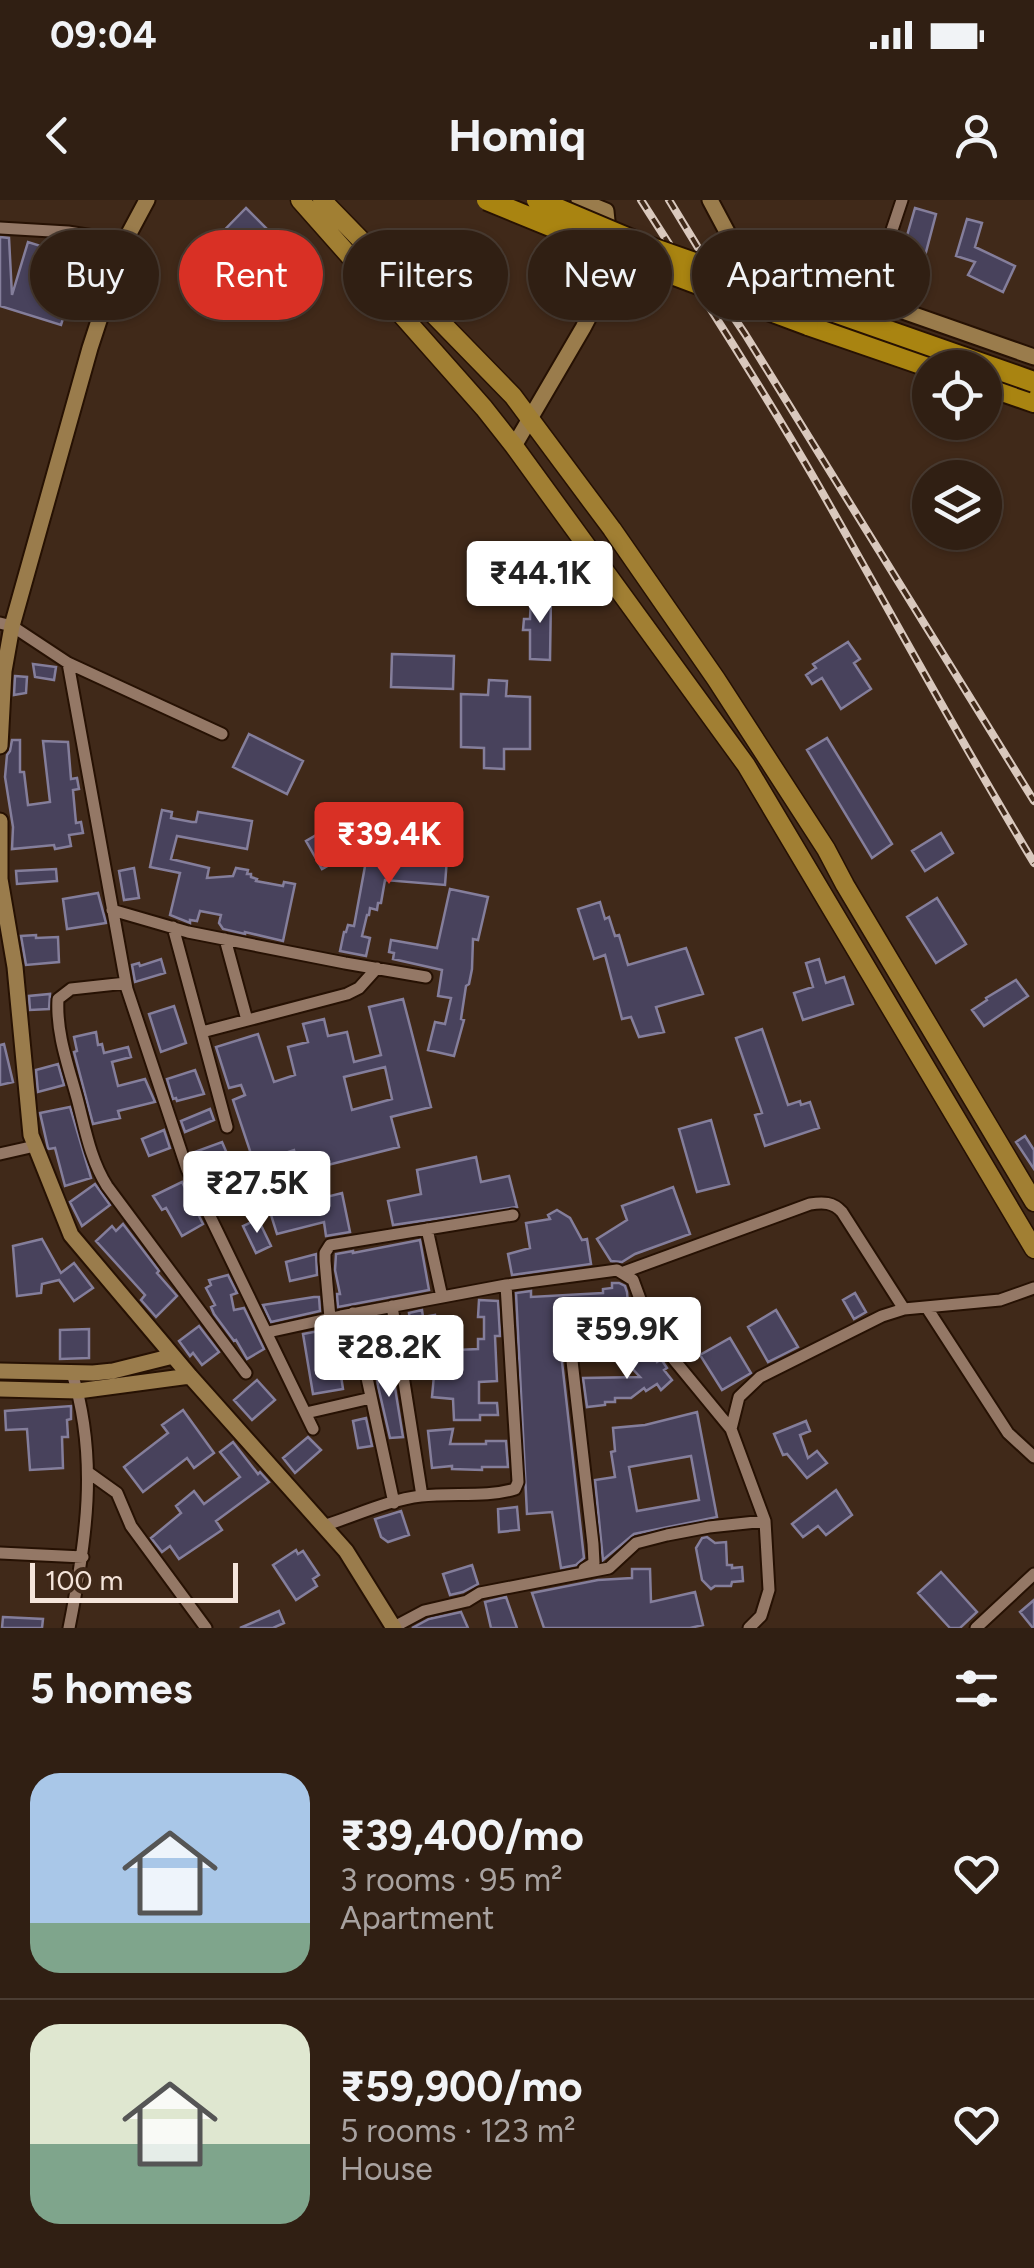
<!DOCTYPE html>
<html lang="en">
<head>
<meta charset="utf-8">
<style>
	:root { --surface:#301f13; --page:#38271c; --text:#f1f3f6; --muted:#a8a2a0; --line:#4b3d33; --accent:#d93025 }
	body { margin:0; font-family:Figtree,sans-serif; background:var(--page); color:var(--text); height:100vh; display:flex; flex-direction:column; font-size:38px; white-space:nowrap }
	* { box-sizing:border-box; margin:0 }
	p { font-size:32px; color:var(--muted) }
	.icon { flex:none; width:55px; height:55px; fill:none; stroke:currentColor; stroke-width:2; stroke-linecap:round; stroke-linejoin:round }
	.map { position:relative; height:1428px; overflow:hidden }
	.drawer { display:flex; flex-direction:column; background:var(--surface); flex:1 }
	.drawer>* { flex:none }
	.banner { position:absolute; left:30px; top:30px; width:975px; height:90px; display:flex; gap:20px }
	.fabs { position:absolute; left:912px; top:150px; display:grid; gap:20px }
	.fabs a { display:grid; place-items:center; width:90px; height:90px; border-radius:50%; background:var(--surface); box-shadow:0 2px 8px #0004,0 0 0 2px var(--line); font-size:50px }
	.scale { position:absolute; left:30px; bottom:25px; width:208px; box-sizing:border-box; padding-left:10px; border:5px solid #f5e5db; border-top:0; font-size:28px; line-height:35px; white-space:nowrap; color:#f5e5db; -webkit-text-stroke:8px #402919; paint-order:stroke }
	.price { position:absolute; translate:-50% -85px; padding:0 22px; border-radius:10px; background:#fff; color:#222; font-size:32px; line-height:65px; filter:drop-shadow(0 2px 5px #0008) }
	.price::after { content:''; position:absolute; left:50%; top:60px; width:30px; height:22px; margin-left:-15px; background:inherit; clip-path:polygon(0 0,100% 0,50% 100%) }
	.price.selected { background:var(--accent); color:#fff }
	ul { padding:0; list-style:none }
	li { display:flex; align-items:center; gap:30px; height:250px; padding:0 30px }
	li+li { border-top:2px solid var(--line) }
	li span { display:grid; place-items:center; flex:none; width:280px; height:200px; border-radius:30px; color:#555 }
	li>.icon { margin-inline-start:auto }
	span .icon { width:120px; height:120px; fill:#fffc; stroke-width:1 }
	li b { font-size:42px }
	h2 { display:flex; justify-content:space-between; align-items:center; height:120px; padding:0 30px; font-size:42px }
	.chip { padding:0 35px; border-radius:45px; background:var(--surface); box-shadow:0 2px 8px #0004,0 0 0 2px var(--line); font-size:35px; line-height:90px }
	.chip.selected { background:var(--accent); color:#fff }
	.status { display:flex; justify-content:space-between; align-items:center; height:70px; padding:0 50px; background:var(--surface); direction:ltr }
	.status svg { height:28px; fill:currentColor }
	header { display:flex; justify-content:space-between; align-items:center; height:130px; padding:0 30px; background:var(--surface); font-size:45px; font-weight:700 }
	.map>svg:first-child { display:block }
	.building { fill:#48425c; stroke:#847e9b; stroke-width:2.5; fill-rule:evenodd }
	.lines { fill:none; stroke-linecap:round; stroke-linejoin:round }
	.street-casing { stroke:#261103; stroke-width:15 }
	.secondary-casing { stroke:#261103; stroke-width:19 }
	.primary-casing { stroke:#261103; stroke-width:21 }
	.highway-casing { stroke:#261103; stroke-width:24 }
	.street { stroke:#947866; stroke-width:11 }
	.secondary { stroke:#9a7c4c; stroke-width:15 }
	.primary { stroke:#a17f33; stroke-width:18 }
	.highway { stroke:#a98411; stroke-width:20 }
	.rail-casing { stroke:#d9c8bd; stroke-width:8 }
	.rail { stroke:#402919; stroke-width:4; stroke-dasharray:11; stroke-linecap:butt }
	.highway-bridge-casing { stroke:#261103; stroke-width:24; stroke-linecap:butt }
	.highway-bridge { stroke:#a98411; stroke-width:20 }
</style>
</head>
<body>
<div class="status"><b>09:04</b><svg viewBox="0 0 49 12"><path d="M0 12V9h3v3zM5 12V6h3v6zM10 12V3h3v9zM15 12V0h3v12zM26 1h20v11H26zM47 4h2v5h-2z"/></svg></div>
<header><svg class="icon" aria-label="back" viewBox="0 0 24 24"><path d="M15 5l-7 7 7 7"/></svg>Homiq<svg class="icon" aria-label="person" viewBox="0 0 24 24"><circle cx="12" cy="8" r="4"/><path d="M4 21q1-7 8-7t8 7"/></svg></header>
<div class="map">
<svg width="1034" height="1428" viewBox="0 0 1034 1428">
	<rect width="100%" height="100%" fill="#402919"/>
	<path class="building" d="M246,8l22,22 -46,47 -22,-22z
		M915,8l21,6 -16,61 -7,-2 -7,23 -13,-4 7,-22 -10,-3 7,-23 7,2z
		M967,19l15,4 -7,24 40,19 -12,26 -35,-17 7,-13 -19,-6z
		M0,37l9,1 3,57 16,-53 54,17 -21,66 -61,-19z
		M531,393l20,1 -1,66 -20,-1v-29h-7l1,-11h6z
		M848,442l12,17 -6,4 17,26 -30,20 -19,-31 -10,6 -6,-9 10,-7 -3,-4z
		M392,454l62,2 -1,33 -62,-2z
		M33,464l23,3 -2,13 -19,-3z
		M15,476l12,1 -1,16 -12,2z
		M489,480l18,1 -1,15 24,1v52h-26v20l-20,-1v-20l-23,-1v-53l27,1z
		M249,534l54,27 -16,33 -54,-27z
		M827,538l65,106 -20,14 -65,-108z
		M12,540h8v32h4l4,33 22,-3 -7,-61 25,1 3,37 6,-1 2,11 -6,1 3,33 5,-1 2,11 -14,2 2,11 -16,3 -1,-4 -42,4 1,-22 -8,-50 2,-22 3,-4z
		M162,610l10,2 -1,6 21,4h4l2,-10 54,9 -5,28 -70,-13 -6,23 38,9 -2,10 26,-2 3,-8 12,2 -1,4h4v3l6,2 -1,2 27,5 1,-4 11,2 -12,57 -38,-9v2l-22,-5 -4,-6 2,-8 -21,-4 -3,10 -7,-1v3l-20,-8 10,-42 -30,-6z
		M342,620l16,29 -36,20 -16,-28z
		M941,633l12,20 -28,18 -13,-20z
		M368,650l30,4v-4l42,4v4h7l-2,27 -60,-5 -4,23h-3l-1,7 -7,-2 -1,7h-2l-5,21 8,2 -4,18 -26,-5 4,-19h2l2,-7 6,1z
		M134,668l5,30 -15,2 -5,-29z
		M56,669l1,12 -40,3 -1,-13z
		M450,689l38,8 -10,43 -5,-1 -1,30 -3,15 -3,2 -5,33 3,1 -10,36 -26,-6 7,-28 10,2 6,-26 -13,-2 4,-26 -49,-11 1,-6 -5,-1 2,-12 46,8z
		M98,693l8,30 -39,6 -4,-30z
		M937,698l29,46 -30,19 -29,-46z
		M600,702l5,17 4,-2 6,19 4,-1 9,30 58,-17 17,46 -47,13 8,25 -25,5 -8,-20 -9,2 -17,-64 -11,4 -16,-50z
		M36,735v3l22,-1 1,25 -33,3 -5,-29z
		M161,759l4,14 -30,9 -3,-17 7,-2 1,3z
		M819,759l7,24 18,-6 9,27 -50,16 -9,-27 19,-6 -7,-24z
		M1016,780l12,16 -44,30 -12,-16 15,-10 -1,-2z
		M50,794l-1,15 -19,1 -1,-14z
		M403,799l28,108 -40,10 8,30 -99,25 -6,-22 -40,13 -21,-63 12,-5 -4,-10 -12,3 -13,-41 42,-13 16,48 21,-7 -7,-28 20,-5 -5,-18 21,-5 4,17 19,-4 7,30 27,-7 -12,-48zM385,867l7,32 -40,11 -8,-33z
		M174,806l12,37 -25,9 -12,-38z
		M762,829l26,76 12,-4 1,4 9,-3 9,26 -54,18 -10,-31 7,-2 -26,-75z
		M96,832l2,13 4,-1 2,9 24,-6 3,10 -19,5 6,24 27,-7 10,23 -37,9 2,7 -27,6 -19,-72 3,-1 -3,-14z
		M4,844l9,38 -13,3v-40z
		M58,864l6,21 -26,7 -2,-22z
		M195,870l9,24 -27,7 -1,-3 -3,1 -6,-20z
		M70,907l21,71 -26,8 -10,-38 -6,1 -1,-1 -8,-35z
		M210,909l4,11 -29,12 -4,-11z
		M711,920l18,64 -32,8 -18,-63z
		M164,930l6,18 -21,8 -7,-17z
		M1025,936l9,14v19l-18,-27z
		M222,942l19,44 -27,13 -14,-25 -8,-21z
		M476,957l5,25 28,-6 8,31 -124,18 -5,-24 33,-7 -4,-24z
		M291,978l8,26 43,-11 8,39 -24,4 -2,-14 -47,12 -15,-48z
		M182,982l21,42 -21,12 -16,-28 -4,2 -9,-14z
		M95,984l15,21 -28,21 -12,-24z
		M673,987l17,47 -55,20 -13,8 -11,-1 -14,-22 30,-19 -5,-14z
		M557,1010l13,8 12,22 5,-1 4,25 -79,11 -4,-21 22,-6 -4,-25 24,-4 -2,-4z
		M258,1019l13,27 -15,7 -13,-27z
		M123,1024l36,47 -2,2 20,23 -21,21 -15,-17 4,-5 -49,-54 16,-15 4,5z
		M42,1039l19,34 13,-10 19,25 -19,13 -15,-21 -17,4 -1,9 -24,3 -4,-50z
		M420,1040l9,50 -91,17 -1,-13h3l-5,-24 1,-16 17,-3v2z
		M316,1054l1,21 -27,6 -4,-19z
		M228,1075l9,18 -6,2 3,15 10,-2 20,41 -17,10 -11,-19 -2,1 -20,-27 -3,-7 4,-2 -9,-17 5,-3 -2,-5z
		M612,1083h7l6,3 2,6 1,12 -7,1 2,23 -13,4 -51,3 25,223 -8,7 -15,3 -9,-56 -25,2 -11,-221 15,-2v6l72,-4v-4l9,-1z
		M855,1093l11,19 -12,7 -11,-19z
		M314,1097h5l1,14 -49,11 -8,-17z
		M479,1100l19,1 2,35h-5l2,45 -18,1v21h18l1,12h-18v5h-26l-1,-21 -21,-2 3,-33h-3l-1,-11 -17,1 -5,-41 13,-3 1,7 12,-2 4,28 17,-1v8l22,-1v-10h6v-22h-6z
		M776,1110l22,37 -30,15 -20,-35z
		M384,1117l3,20 -19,1 -2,-17z
		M199,1126l20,26 -17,13 -9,-12 -3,3 -11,-15z
		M89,1129v29l-29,1v-29z
		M319,1131l7,40 14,-2 3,20 -30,5 -10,-60z
		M730,1138l21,35 -29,17 -22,-35z
		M650,1152l7,10 4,-3 6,9 -3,2 8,10 -11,10 -4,-6 -11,7 -2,-3 -13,10h-16v4h-10v3l-18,2 -4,-29 57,-1 -12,-13 12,-8 2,2z
		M391,1163l12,74 -13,1 -12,-52 -2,-18z
		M257,1180l18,20 -23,20 -18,-20z
		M71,1206v13l-4,1 1,17h-6l1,31 -33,2 -3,-41 -21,1 -1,-19z
		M183,1210l31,43 -20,15 -7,-10 -44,34 -19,-25 44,-34 -6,-8z
		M697,1212l20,105 -83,17 -31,26 -8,-80 20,-3 -4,-25 4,-1 -2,-23 32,-3zM691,1256l8,44 -62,11 -8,-44z
		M366,1218l6,28 -14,2 -5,-27z
		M806,1221l4,10 -10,4 8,23 9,-7 10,12 -20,15 -20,-24 -4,1 -9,-21z
		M453,1229l-3,15h36v-3h20l2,26h-26v3l-30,-1v-3l-20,2 -4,-37z
		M308,1237l13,13 -26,23 -12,-15z
		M233,1242l25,32 2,-2 9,10 -53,39 6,9 -43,29 -9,-13 -8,6 -11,-14 30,-25 -5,-7 18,-15 10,13 36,-27 -20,-25z
		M836,1290l16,25 -26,20 -8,-9 -15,11 -11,-13z
		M517,1307l2,23 -20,2 -1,-23z
		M401,1311l8,24 -21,7 -7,-5 -6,-18z
		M707,1337l8,6 11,-1 1,23h5v3l10,-1 1,14 -11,1 -1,4h-16l-4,3 -9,-9 -6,-32 6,-10z
		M296,1350l2,4 5,-3 16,24 -6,4 4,7 -21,14 -23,-35z
		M472,1365l6,19 -15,8 -13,3 -7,-21z
		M632,1369h18l1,33 44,-10 8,33 -13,3h-146l-12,-35 66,-13 34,-2z
		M941,1372l36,40 -17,16h-10l-32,-35z
		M506,1397l11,31h-26l-6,-26z
		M1034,1400v28h-1l-13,-16z
		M279,1411l5,12 -11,5h-33z
		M461,1412l7,16h-56l17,-9z
		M3,1417l40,2 -1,9h-40z"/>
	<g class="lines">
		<defs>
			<path id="street" d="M0,28l68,4 57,9
				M869,99l33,-99
				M0,423l12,3 56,37 154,71
				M68,463l59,326 60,180 126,260
				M112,710l76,22 157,31 81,14
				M173,727l54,200
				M225,739l22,81
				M126,783l-55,6 -13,10c-2,34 10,66 19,99 8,30 13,61 30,88l139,187
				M202,832l145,-38 12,-6 18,-20
				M0,954l35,-8
				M427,1029l15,68
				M624,1072l186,-68c13,-2 23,-2 32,8l62,97
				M392,1106l30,190
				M927,1108l81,125 26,24
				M353,1113l41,190
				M330,1118l-5,-57v-8l5,-8 183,-30
				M268,1132l73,-16 165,-31 111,-15 16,10 18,49 10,15 70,85
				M306,1213l65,-15
				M89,1273l28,20 14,33 75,102
				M323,1326c32,-10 65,-26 98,-30 31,-4 64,2 94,-7l3,-7 -12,-197
				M0,1353l83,4
				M584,1369l10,-6 -1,-19 -22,-192 9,-9 32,-2 39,-12
				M69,1428c17,-85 30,-170 3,-255
				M392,1428l32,-17 43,-10 13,-8 129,-25 27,-25 31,-8 42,-8 56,-6
				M749,1428l12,-12 8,-26 -4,-69 -34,-92 8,-32 21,-20 122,-61 22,-7 96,-9 34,-12
				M976,1428l58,-54"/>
			<path id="secondary" d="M710,0l24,45 15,12 285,100
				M514,246l69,-118 29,-56 -6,-61 -27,-11
				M0,546l4,-75 8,-45 78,-278 35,-107 22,-41
				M0,621v58l15,88 16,168 40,100 119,141 156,175 48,77
				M0,1171l93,2 20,-2 60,-15
				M0,1189l78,2 112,-15"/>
			<path id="primary" d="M300,0l184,208 30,38 232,319 288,484
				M322,0l191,196 99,133 104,150 110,170 19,36 189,317"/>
			<path id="highway" d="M808,125l125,43
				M985,185l49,17"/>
		</defs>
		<use href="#street" class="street-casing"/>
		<use href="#secondary" class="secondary-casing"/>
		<use href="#primary" class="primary-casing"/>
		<use href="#highway" class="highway-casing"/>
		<use href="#street" class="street"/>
		<use href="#secondary" class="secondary"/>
		<use href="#primary" class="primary"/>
		<use href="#highway" class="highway"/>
		<defs>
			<path id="rail" d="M641,0c60,94 121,188 177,285 72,126 141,254 216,378
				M669,0l61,100
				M716,91l29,43 289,467"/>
		</defs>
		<use href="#rail" class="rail-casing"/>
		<use href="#rail" class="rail"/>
		<defs>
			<path id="highway-bridge" d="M487,0l142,58 179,67
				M537,0l109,46 388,136"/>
		</defs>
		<use href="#highway-bridge" class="highway-bridge-casing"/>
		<use href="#highway-bridge" class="highway-bridge"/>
	</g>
</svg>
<div class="fabs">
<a><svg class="icon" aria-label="locate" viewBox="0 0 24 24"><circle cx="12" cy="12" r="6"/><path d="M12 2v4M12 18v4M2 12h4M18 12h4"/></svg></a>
<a><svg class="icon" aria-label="layers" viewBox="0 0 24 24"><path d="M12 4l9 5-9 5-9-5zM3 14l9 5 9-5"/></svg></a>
</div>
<div class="scale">100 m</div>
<b class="price" style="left:540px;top:426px">₹44.1K</b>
<b class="price selected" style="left:389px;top:687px">₹39.4K</b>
<b class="price" style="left:257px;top:1036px">₹27.5K</b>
<b class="price" style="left:627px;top:1182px">₹59.9K</b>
<b class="price" style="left:389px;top:1200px">₹28.2K</b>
<div class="banner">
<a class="chip">Buy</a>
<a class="chip selected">Rent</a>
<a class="chip">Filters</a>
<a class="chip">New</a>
<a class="chip">Apartment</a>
</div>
</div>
<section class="drawer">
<h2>5 homes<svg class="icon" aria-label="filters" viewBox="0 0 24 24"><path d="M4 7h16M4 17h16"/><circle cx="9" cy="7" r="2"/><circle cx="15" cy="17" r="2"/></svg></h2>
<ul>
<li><span style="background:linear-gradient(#a9c7e8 75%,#7fa58c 0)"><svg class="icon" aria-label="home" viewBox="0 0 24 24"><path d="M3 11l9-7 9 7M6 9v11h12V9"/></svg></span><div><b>₹39,400/mo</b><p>3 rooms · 95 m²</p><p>Apartment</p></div><svg class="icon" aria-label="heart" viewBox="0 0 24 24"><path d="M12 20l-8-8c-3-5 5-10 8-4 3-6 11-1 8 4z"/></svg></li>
<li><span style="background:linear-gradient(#dfe7d0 60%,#7fa58c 0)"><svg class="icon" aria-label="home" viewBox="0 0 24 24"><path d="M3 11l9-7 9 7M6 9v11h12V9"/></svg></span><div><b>₹59,900/mo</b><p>5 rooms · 123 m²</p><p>House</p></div><svg class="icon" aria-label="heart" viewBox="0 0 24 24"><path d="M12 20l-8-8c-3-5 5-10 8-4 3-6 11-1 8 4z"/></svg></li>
</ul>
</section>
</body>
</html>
